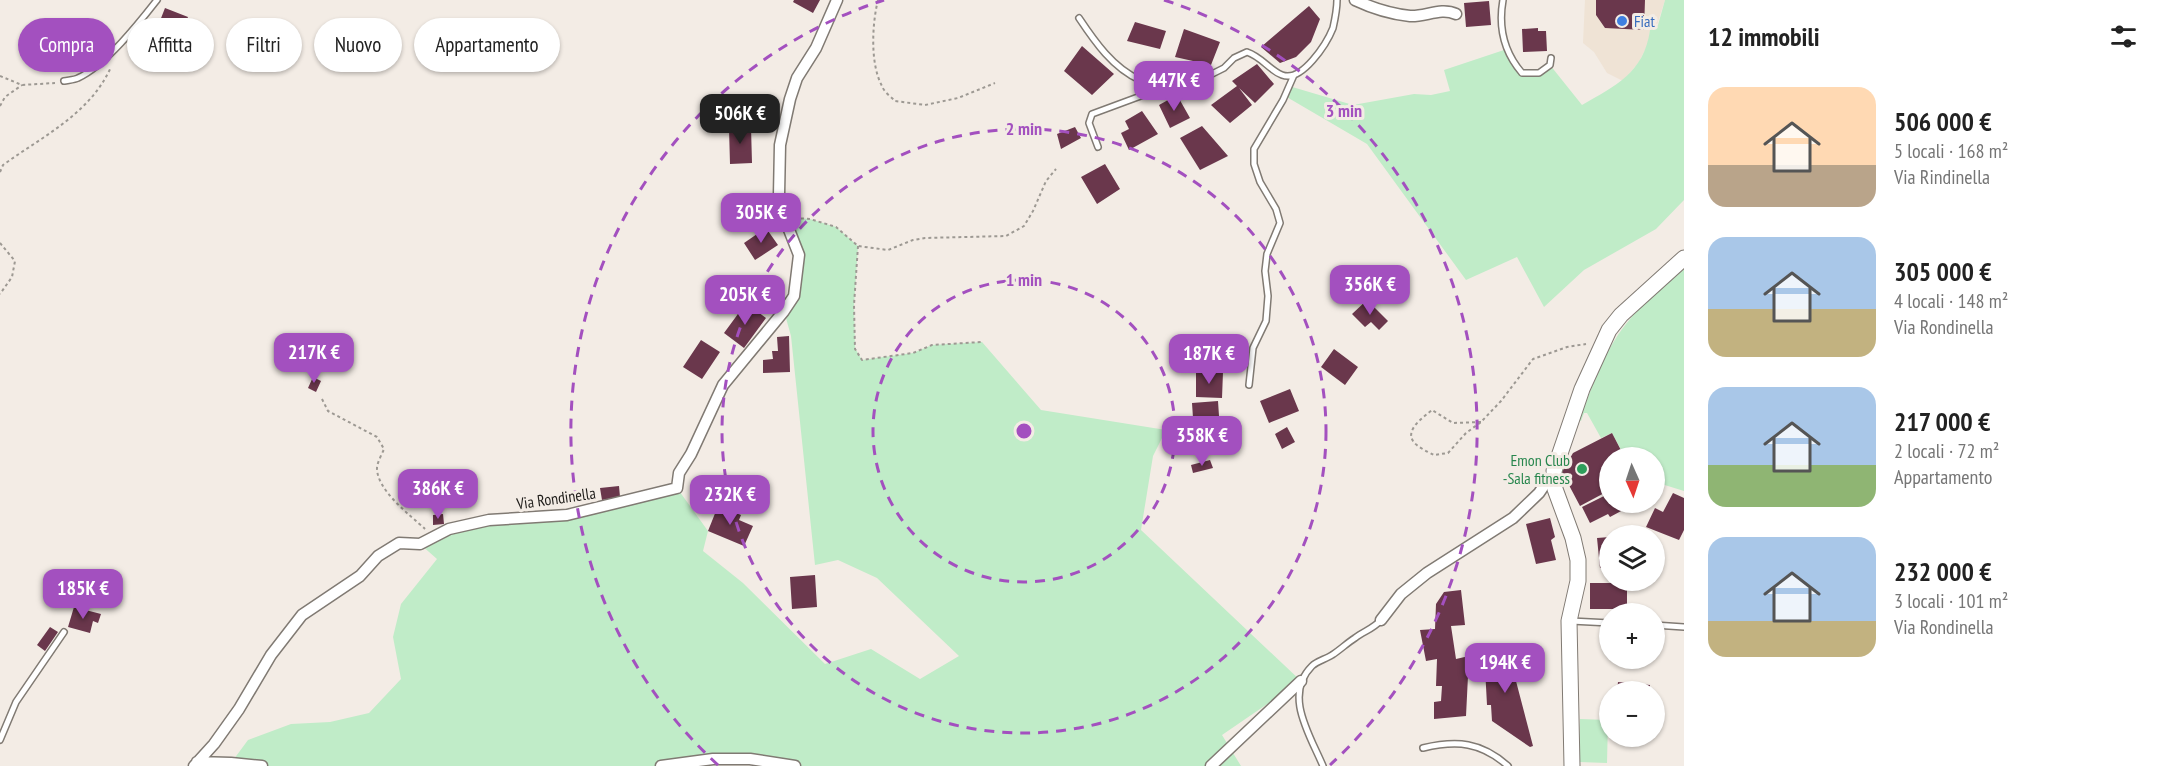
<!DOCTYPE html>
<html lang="it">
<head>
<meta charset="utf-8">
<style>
	:root { --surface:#fff; --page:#f2f2f2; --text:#222; --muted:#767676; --accent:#a350bf }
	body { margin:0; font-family:"PT Sans Narrow",sans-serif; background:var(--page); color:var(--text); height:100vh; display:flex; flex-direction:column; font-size:22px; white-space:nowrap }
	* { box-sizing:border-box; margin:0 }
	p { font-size:20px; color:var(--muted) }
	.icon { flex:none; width:33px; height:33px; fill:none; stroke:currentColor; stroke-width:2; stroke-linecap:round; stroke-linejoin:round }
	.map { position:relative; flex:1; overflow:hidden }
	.details { display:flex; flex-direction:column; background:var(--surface); width:480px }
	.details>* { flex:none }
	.banner { position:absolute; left:18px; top:18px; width:570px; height:54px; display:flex; gap:12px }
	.needle { width:39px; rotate:177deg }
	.fabs { position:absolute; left:1599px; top:447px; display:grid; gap:12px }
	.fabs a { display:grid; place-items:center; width:66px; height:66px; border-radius:50%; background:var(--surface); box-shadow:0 2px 4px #0004; font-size:30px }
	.price { position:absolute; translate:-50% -51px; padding:0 14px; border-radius:12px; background:var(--accent); color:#fff; font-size:20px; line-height:39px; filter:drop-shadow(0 2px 3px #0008) }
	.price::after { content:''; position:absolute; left:50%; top:36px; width:18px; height:14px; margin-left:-9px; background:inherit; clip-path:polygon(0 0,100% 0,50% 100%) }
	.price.active { background:#222; color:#fff }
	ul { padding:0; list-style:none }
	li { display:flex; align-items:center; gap:18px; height:150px; padding:0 24px }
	li span { display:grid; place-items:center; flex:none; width:168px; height:120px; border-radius:18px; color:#555 }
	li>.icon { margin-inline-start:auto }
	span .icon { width:72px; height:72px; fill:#fffc; stroke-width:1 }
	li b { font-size:26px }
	h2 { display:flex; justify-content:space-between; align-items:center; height:72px; padding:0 24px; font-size:26px }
	.chip { padding:0 21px; border-radius:27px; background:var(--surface); box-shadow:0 2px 4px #0004; font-size:21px; line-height:54px }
	.chip.active { background:var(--accent); color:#fff }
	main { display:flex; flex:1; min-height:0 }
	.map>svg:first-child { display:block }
	.built { fill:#efe3d5 }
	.green { fill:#c0ecc8 }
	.building { fill:#6a374c }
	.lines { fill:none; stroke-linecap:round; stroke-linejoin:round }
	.lane-casing { stroke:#807a73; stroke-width:8 }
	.street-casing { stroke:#807a73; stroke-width:13 }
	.secondary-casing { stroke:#807a73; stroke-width:17 }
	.path { stroke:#9d9993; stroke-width:2; stroke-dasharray:3 3; stroke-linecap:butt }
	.lane { stroke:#fff; stroke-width:5 }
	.street { stroke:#fff; stroke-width:10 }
	.secondary { stroke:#fff; stroke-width:15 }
	.ring { fill:none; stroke:#a350bf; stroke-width:3; stroke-dasharray:10 8 }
	.shop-dot { fill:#3f7fe0; stroke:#f3ece5; stroke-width:2 }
	.leisure-dot { fill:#2e9e5b; stroke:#f3ece5; stroke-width:2 }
	.labels { text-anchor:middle; stroke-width:6; stroke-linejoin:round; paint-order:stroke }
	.shop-label { font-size:16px; fill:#366cbe; stroke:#f3ece5; text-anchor:start }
	.leisure-label { font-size:16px; fill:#27864d; stroke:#f3ece5; text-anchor:end }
	.street-label { font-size:16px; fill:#1f1d1a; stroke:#f3ece5 }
	.centre { fill:#a350bf; stroke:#f3ece5; stroke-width:3 }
	.ring-label { font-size:18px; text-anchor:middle; font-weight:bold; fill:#a350bf; stroke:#f3ece5; stroke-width:6; stroke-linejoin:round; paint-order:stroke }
</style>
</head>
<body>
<main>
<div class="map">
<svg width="1684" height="766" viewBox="0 0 1684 766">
	<rect width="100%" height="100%" fill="#f3ece5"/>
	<path class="built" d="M1585,0h80l-8,25 -7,6 -2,13 -9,18 -16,19 -16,-8 -13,-21 -11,-9z"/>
	<path class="green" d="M1665,0h19v200l-28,29 -72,41 -40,37 -27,-50 -51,23 -99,-136 -82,-48 4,-10 64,19 61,-11 17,1 19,-4 -6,-21 63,-21 15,24h17l11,-8 32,40c33,-19 62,-32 68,-75l8,-5z
		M784,217l26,2 26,8 22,19 -4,59 1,43 7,12 51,-7 19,-8 50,-3 59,68 125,20 -13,26 -12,74 160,151 -79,54 19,31h-446l-45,-7 -89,7h-399l-31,-3 17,-23 43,-16 39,-2 39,-9 32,-34 -8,-42 8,-33 36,-45 -17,-15 29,-15 72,-10 156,-31 31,43 -5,20 40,32 82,81 46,-15 49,30 39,-23 -82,-78 -39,-18 -23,5 -24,-229 -7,-25 10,-15 5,-41z
		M1684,269v222l-29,-9 -1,-24 -29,-1 -13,-24 -11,5 -14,-25h-3l-3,8 -2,-1c13,-32 25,-69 47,-96 16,-21 39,-37 58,-55z
		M1580,719l28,1 -1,43 -28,-1z"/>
	<path class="building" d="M794,0h26l-7,13 -20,-11z
		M1596,0h49l-1,30 -39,-2 -9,-13z
		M1489,1l2,24 -25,2 -2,-24z
		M1309,6l11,13 -9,23 -15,15 -16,6 -19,-16z
		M165,8l23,9 -9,23 -23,-9z
		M1135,22l31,9 -6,18 -33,-8z
		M1538,28v3h8l1,20 -24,1 -1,-23z
		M1184,29l36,13 -9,23 -36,-8z
		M138,34l6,6 -8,9 -7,-5z
		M150,36l9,6 -9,15 -9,-6z
		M1082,46l32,28 -22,21 -28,-24z
		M1257,64l17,20 -19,19 -16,-15 13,17 -22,18 -19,-18 26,-19 -5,-5z
		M1177,95l13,23 -20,10 -11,-23z
		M1142,111l16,23 -29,16 -8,-17 8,-4 -4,-8z
		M1202,126l26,30 -28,14 -20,-32z
		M751,127l1,36 -22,1 -1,-36z
		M1075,127l6,11 -20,11 -4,-15z
		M1105,164l15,25 -23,15 -16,-27z
		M766,228l12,17 -23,15 -11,-17z
		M779,283l3,3 -3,5 5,4 -13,17 -15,-12 12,-16 6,5z
		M1367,300l21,21 -9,9 -8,-8 -6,5 -13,-13z
		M746,303l20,15 -22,30 -20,-15z
		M789,336l1,36 -27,1v-13l10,-1 -1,-8h6l-1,-14z
		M701,340l19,12 -18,27 -19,-12z
		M1334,349l24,18 -13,18 -24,-18z
		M1196,372h27l-1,26 -26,-1z
		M313,377l8,4 -5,11 -8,-4z
		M1290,389l9,22 -30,12 -9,-22z
		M1218,401l2,30 -26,2 -2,-30z
		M1287,427l8,15 -13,7 -7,-15z
		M1612,433l13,25h-15v32l-30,16 -18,-34 11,-19z
		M1210,460l3,8 -20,5 -2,-8z
		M619,486l1,11 -18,3 -2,-12z
		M1610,493v9h9l4,8 -13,7 -2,-3 -18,9 -8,-16z
		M1673,493l11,5v32l-5,10 -33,-13 9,-19 8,4z
		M718,506l23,9 -2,5 14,6 -9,20 -36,-15z
		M443,514l1,10 -11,1v-10z
		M1550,518l5,19 -4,3 5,20 -20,4 -10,-40z
		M1610,537v30l-10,1 -3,-30z
		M106,571l8,11 -4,3 -8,-10z
		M815,575l2,32 -25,2 -2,-32z
		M1590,583h37v26h-37z
		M1461,590l4,35 -14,1 5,33 13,-3 -3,60 -32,3v-17l7,-1 1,-15h-6l1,-27 -11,2 -6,-31 15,-1 1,-25 8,-12z
		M74,607l27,7 -3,9 -5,-2 -3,12 -22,-6z
		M50,627l8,5 -13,19 -8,-6z
		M1506,643l27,103 -3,1 -38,-26 -1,-16h-4l-3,-56z
		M1618,682l32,3v7h-33z"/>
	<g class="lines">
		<defs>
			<path id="lane" d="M1503,0c-5,28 1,52 19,73h17l11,-8 1,-7
				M1079,18c16,24 34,50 61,62 7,3 16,5 23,7
				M64,81c4,-1 10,-1 14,-3 27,-12 61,-55 79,-78
				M1098,147l-9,-24 3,-9 73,-27 37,-8 22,-11 10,-10 13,-6c15,5 22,18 35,23 20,8 45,-32 51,-47 2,-9 4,-19 4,-28
				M1249,385l4,-37 13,-27 2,-25 -3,-25 2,-17 13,-31 -4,-14 -16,-27 -6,-18v-15l29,-49 11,-25
				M1571,621l39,2
				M1654,625l30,2
				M0,740l16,-38 48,-70
				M1423,748c34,-8 58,-6 85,18
				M1323,766c-13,-31 -40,-71 -11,-100 5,-5 14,-7 20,-11 8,-5 15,-12 23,-17 9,-7 18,-9 26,-18"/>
			<path id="street" d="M1355,0c17,8 36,14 55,16 15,1 31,-9 46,-2
				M1381,620l20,-26 26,-21 86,-55 26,-25 15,-22
				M197,762l34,1 31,3
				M194,766l20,-22 25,-35 32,-54 31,-40 58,-39 18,-20 21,-13 21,1 29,-15 40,-9 78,-5 110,-27 2,-15 12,-19 32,-69 61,-74 10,-15 5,-41 -15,-38 -5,-22 1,-50 10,-46 7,-21 19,-30 21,-48
				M661,766l52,-7h37l45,7
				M1211,766l90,-85"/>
			<path id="secondary" d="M1572,766l-3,-145 9,-40v-21l-5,-22 -18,-49 -1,-18 28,-82 27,-59 12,-15 63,-57"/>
		</defs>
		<use href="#lane" class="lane-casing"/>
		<use href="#street" class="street-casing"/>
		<use href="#secondary" class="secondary-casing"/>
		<path class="path" d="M878,0c-6,24 -8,64 4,86 2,6 9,11 13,15l30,4 33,-7 37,-15
			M0,76l22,9 33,-2
			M0,106l5,-9 17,-12
			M0,172l3,-7c40,-29 87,-51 108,-98
			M795,218l15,1 26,8 22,19 30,4 25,-10 12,-2 81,-2 18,-10 9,-15 13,-30 10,-12
			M0,243l15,18 -3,16 -12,17
			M858,246l-4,59 1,44 7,11 51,-7 19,-8 50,-3
			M322,399l6,12 49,26 7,12c-2,5 -6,12 -7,18 -1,23 33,48 48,62
			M1481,422l-28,1 -21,-13c-7,6 -27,19 -19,31 4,6 15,11 21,14l14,-2 18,-20 15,-11 20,-21 32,-42 34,-12 19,-3"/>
		<use href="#lane" class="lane"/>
		<use href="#street" class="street"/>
		<use href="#secondary" class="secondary"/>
	</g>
	<g class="ring">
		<circle cx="1024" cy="431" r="151"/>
		<circle cx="1024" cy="431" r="302"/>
		<path d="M718 765A453 453 0 0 1 884 0M1164 0A453 453 0 0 1 1330 765"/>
	</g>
	<circle class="shop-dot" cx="1622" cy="21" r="6"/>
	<circle class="leisure-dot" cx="1582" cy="469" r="6"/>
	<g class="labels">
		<g class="shop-label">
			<text x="1634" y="27">Fiat</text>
		</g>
		<g class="leisure-label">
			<text x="1570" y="466">Emon Club<tspan x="1570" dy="18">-Sala fitness</tspan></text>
		</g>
		<g class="street-label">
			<text transform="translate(556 498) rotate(-8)" y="6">Via Rondinella</text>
		</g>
	</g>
	<circle cx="1024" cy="431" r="9" class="centre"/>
	<g class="ring-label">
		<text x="1344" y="117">3 min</text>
		<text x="1024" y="135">2 min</text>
		<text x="1024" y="286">1 min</text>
	</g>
</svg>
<div class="fabs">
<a><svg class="needle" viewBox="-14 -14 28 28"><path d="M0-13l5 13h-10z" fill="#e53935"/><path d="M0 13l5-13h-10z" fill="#767676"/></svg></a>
<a><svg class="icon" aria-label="layers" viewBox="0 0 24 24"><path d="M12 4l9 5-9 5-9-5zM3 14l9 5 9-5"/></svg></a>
<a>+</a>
<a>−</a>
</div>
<b class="price" style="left:1174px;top:112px">447K €</b>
<b class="price active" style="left:740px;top:145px">506K €</b>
<b class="price" style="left:761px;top:244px">305K €</b>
<b class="price" style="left:1370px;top:316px">356K €</b>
<b class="price" style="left:745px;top:326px">205K €</b>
<b class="price" style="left:314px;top:384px">217K €</b>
<b class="price" style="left:1209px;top:385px">187K €</b>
<b class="price" style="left:1202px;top:467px">358K €</b>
<b class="price" style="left:438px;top:520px">386K €</b>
<b class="price" style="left:730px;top:526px">232K €</b>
<b class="price" style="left:83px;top:620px">185K €</b>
<b class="price" style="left:1505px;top:694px">194K €</b>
<div class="banner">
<a class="chip active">Compra</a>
<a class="chip">Affitta</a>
<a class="chip">Filtri</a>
<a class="chip">Nuovo</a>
<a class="chip">Appartamento</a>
</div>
</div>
<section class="details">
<h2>12 immobili<svg class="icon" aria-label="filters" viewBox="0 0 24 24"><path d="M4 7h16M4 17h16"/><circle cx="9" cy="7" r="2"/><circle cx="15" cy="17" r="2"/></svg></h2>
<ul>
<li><span style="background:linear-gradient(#ffd9b3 65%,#b9a48a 0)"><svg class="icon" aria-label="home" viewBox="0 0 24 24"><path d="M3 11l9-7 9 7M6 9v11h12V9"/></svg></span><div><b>506 000 €</b><p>5 locali · 168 m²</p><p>Via Rindinella</p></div></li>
<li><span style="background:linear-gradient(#a9c7e8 60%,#c2b280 0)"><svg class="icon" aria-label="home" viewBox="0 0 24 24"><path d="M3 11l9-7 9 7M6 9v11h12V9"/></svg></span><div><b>305 000 €</b><p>4 locali · 148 m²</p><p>Via Rondinella</p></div></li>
<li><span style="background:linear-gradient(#a9c7e8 65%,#8fb573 0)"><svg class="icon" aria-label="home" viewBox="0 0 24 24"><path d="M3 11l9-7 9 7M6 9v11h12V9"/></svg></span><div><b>217 000 €</b><p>2 locali · 72 m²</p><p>Appartamento</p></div></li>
<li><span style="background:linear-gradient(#a9c7e8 70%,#c2b280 0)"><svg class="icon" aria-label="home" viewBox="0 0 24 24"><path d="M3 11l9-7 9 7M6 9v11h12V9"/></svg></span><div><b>232 000 €</b><p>3 locali · 101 m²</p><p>Via Rondinella</p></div></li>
</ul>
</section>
</main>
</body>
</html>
